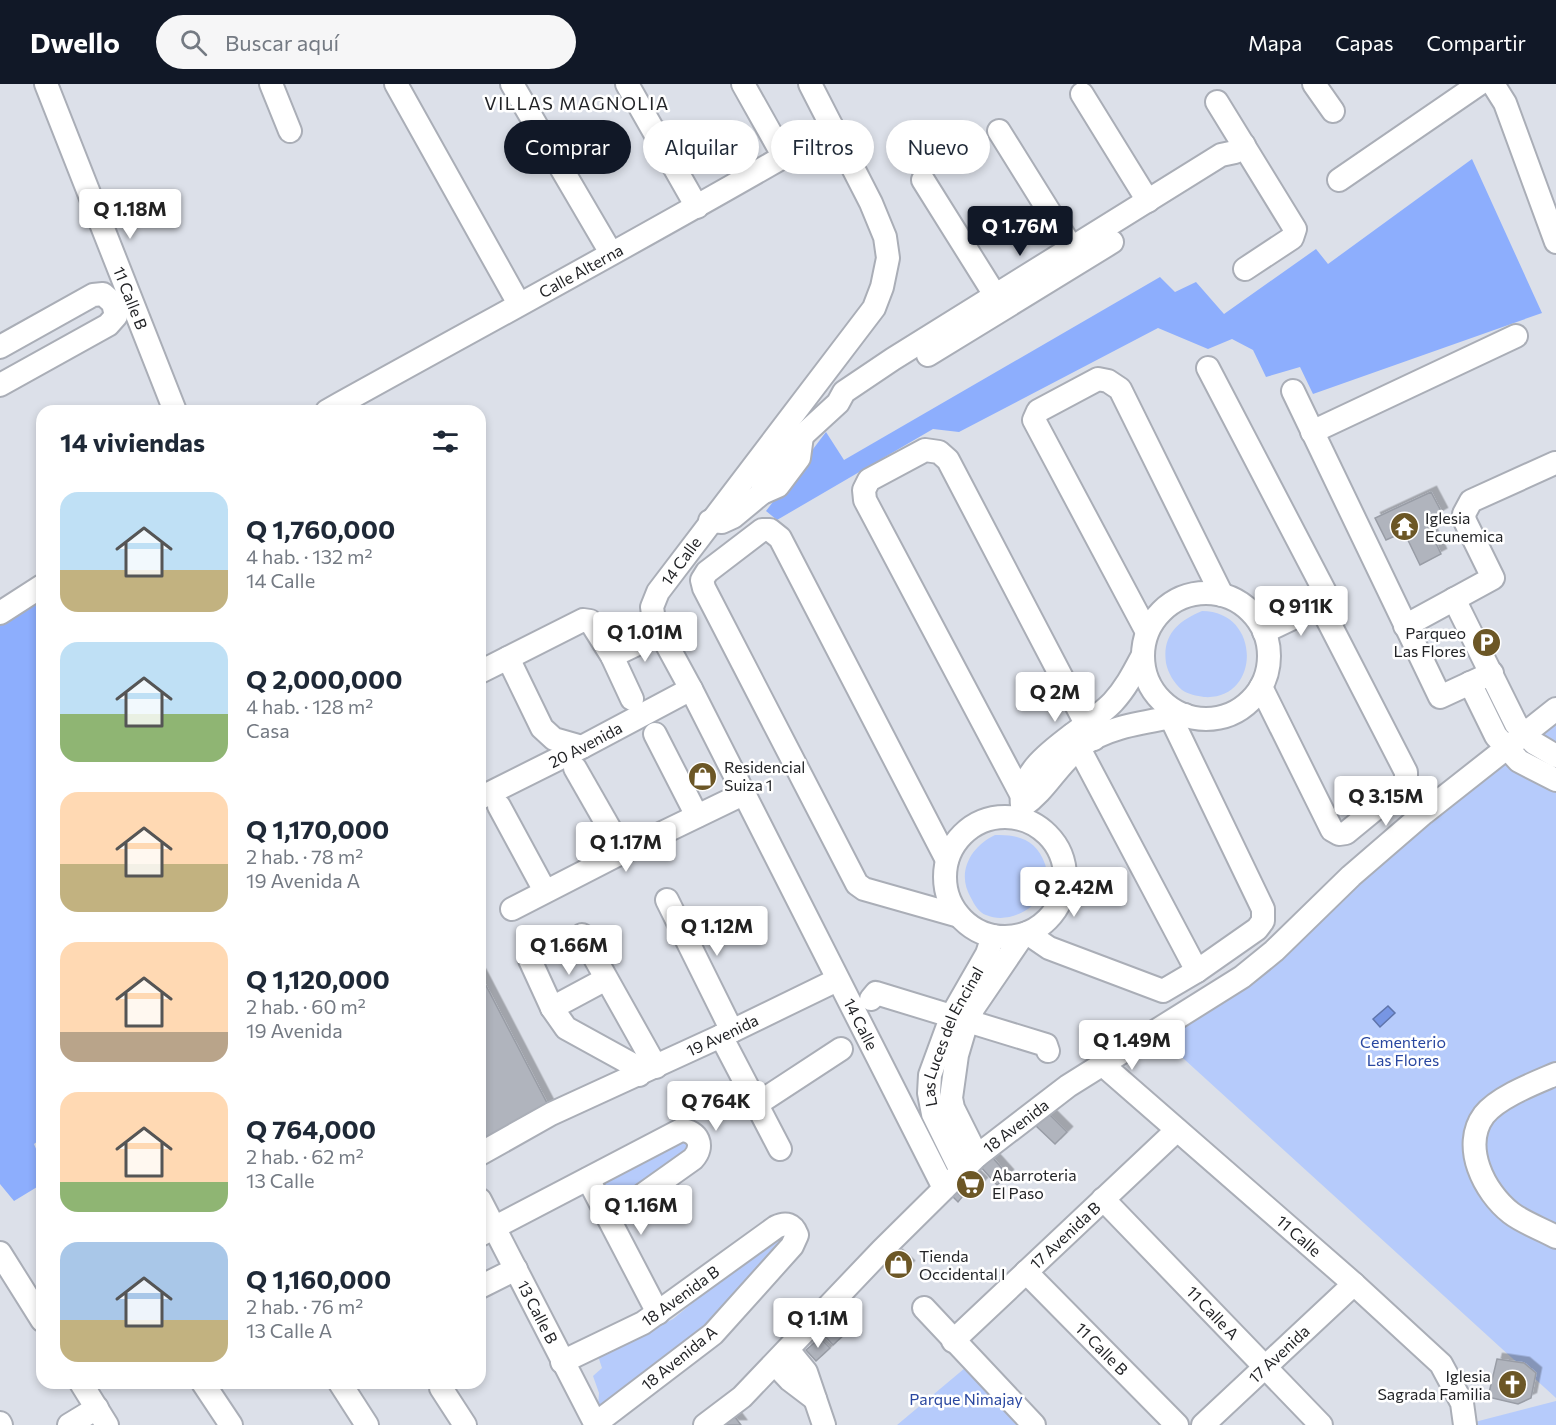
<!DOCTYPE html>
<html lang="es">
<head>
<meta charset="utf-8">
<style>
	:root { --surface:#fff; --page:#f6f6f7; --text:#1f2937; --muted:#747a83; --accent:#111827 }
	body { margin:0; font-family:Commissioner,sans-serif; background:var(--page); color:var(--text); height:100vh; display:flex; flex-direction:column; font-size:22px; white-space:nowrap }
	* { box-sizing:border-box; margin:0 }
	p { font-size:20px; color:var(--muted) }
	.icon { flex:none; width:33px; height:33px; fill:none; stroke:currentColor; stroke-width:2; stroke-linecap:round; stroke-linejoin:round }
	.map { position:relative; flex:1; overflow:hidden }
	.details { position:absolute; left:36px; top:321px; width:450px; height:984px; display:flex; flex-direction:column; background:var(--surface); border-radius:18px; box-shadow:0 3px 9px #0003 }
	.details>* { flex:none }
	.guide { position:absolute; left:504px; top:36px; width:570px; height:54px; display:flex; gap:12px }
	.price { position:absolute; translate:-50% -51px; padding:0 14px; border-radius:6px; background:#fff; color:#222; font-size:20px; line-height:39px; filter:drop-shadow(0 2px 3px #0008) }
	.price::after { content:''; position:absolute; left:50%; top:36px; width:18px; height:14px; margin-left:-9px; background:inherit; clip-path:polygon(0 0,100% 0,50% 100%) }
	.price.selected { background:var(--accent); color:#fff }
	ul { padding:0; list-style:none }
	li { display:flex; align-items:center; gap:18px; height:150px; padding:0 24px }
	li span { display:grid; place-items:center; flex:none; width:168px; height:120px; border-radius:18px; color:#555 }
	li>.icon { margin-inline-start:auto }
	span .icon { width:72px; height:72px; fill:#fffc; stroke-width:1 }
	li b { font-size:26px }
	h2 { display:flex; justify-content:space-between; align-items:center; height:72px; padding:0 24px; font-size:26px }
	.tag { padding:0 21px; border-radius:27px; background:var(--surface); box-shadow:0 3px 9px #0003; font-size:21px; line-height:54px }
	.tag.selected { background:var(--accent); color:#fff }
	header { display:flex; align-items:center; gap:36px; box-sizing:border-box; height:84px; padding:0 30px; background:var(--accent); color:#fff }
	header strong { font-size:28px }
	nav { display:flex; gap:33px; margin-inline-start:auto; font-size:21px }
	.search { width:420px; height:54px; background:var(--page); display:flex; align-items:center; gap:15px; box-sizing:border-box; padding:0 21px; border-radius:33px; color:var(--muted); font-size:22px }
	.map>svg:first-child { display:block }
	.green { fill:#b6cbfb }
	.forest { fill:#8daefd }
	.water { fill:#7796e4; stroke:#5e74ab; stroke-width:1.5 }
	.building { fill:#b0b4bd; stroke:#999da6; stroke-width:1.5; filter:url(#shadow) }
	.lines { fill:none; stroke-linecap:round; stroke-linejoin:round }
	.minor-casing { stroke:#aaaeb7; stroke-width:26 }
	.minor { stroke:#fff; stroke-width:22 }
	.labels { text-anchor:middle; stroke-width:5; stroke-linejoin:round; paint-order:stroke }
	.street-label { font-size:16px; fill:#232427; stroke:#fff }
	.poi-label { font-size:16px; fill:#232427; stroke:#fff; text-anchor:start }
	.park-label { font-size:16px; fill:#2947a0; stroke:#fff }
	.neighbourhood-label { font-size:18px; letter-spacing:1.5px; fill:#232427; stroke:#fff }
</style>
</head>
<body>
<header>
<strong>Dwello</strong>
<div class="search"><svg class="icon" aria-label="search" viewBox="0 0 24 24"><circle cx="10" cy="10" r="6"/><path d="M15 15l6 6"/></svg>Buscar aquí</div>
<nav><a>Mapa</a><a>Capas</a><a>Compartir</a></nav>
</header>
<div class="map">
<svg width="1556" height="1341" viewBox="0 0 1556 1341">
	<defs>
		<filter id="shadow"><feDropShadow dx="5.5" dy="-5.5" stdDeviation="0" flood-color="#0004"/></filter>
	</defs>
	<rect width="100%" height="100%" fill="#dce0e9"/>
	<path class="green" d="M1202,527c60,0 59,90 2,86 -7,-1 -16,-3 -22,-7 -8,-7 -14,-17 -16,-27 -4,-28 12,-42 36,-52z
		M1556,641v673l-394,-359 270,-221z
		M995,751c23,-1 42,5 50,29 3,9 3,18 -1,27 -10,20 -37,33 -58,24 -7,-2 -12,-11 -15,-17 -15,-25 -1,-51 24,-63z
		M680,1056l8,3 2,7 -78,56 -12,-24z
		M781,1146l8,12 -84,89 -107,76 1,-14 -6,-17 9,-8 -4,-12 75,-37z
		M965,1284l60,57h-128z
		M1556,1317v24h-89v-1z"/>
	<path class="forest" d="M1472,75l70,154 -229,81 -13,-27 -34,10 -13,-27 -21,-11 -24,10 -50,-21 -199,104 -26,-3 -156,91 -11,-9 60,-79 18,28 316,-183 15,15 21,-10 28,32 92,-65 12,15z
		M37,510l5,10v534l-8,6 8,19v21l-28,17 -14,-17v-566z"/>
	<path class="water" d="M1388,922l7,7 -15,14 -7,-8z"/>
	<path class="building" d="M1431,408l11,21 -16,9 15,32 -21,11 -16,-33 -18,8 -11,-22z
		M480,890l68,131 -68,35z
		M1048,1029l19,19 -12,12 -20,-19z
		M991,1072l17,19 -11,10 -17,-19z
		M972,1089l10,10 -13,13 -10,-10z
		M956,1107l6,6 -4,5 -6,-6z
		M897,1171l12,11 -10,10 -11,-12z
		M837,1239l9,10 -13,12 -9,-10z
		M820,1254l10,10 -14,13 -10,-11z
		M1497,1275l27,4 12,10 -5,25 -13,6 -30,-7z
		M735,1333l6,8h-17z"/>
	<g class="lines">
		<defs>
			<g id="minor">
				<path id="s1" d="M46,0l129,327"/>
				<path d="M271,0l19,47"/>
				<path d="M396,0l123,220"/>
				<path d="M512,0l99,169"/>
				<path d="M627,0l70,123"/>
				<path d="M743,0l41,73"/>
				<path id="s2" d="M810,0l61,119 14,34 3,21 -6,29 -8,21 -216,284 -6,15 2,14 37,68 253,499"/>
				<path d="M1314,0l19,27"/>
				<path d="M1493,0l12,19 51,139"/>
				<path d="M1082,10l66,107"/>
				<path d="M1217,18l78,127 -3,9 -47,31"/>
				<path d="M999,47l81,130"/>
				<path d="M923,96l72,115"/>
				<path d="M1339,96l140,-96"/>
				<path d="M0,263l93,-52 10,-1 10,9 3,13 -8,9 -108,60"/>
				<path d="M928,271l184,-113"/>
				<path d="M1208,284l117,224v6l-5,7 -56,27"/>
				<path d="M1293,307l147,306 52,-24"/>
				<path id="s3" d="M327,327c169,-94 339,-185 506,-283"/>
				<path d="M1312,348l204,-96"/>
				<path d="M762,409l2,-17 11,-18 12,-13 15,-9 36,-33 6,-11 49,-33 328,-204 14,-3 9,-7"/>
				<path d="M710,437l12,1 11,-5 29,-24 16,-7 21,-28 3,-22"/>
				<circle cx="1206" cy="572" r="63"/>
				<path d="M1454,515l62,125 18,19 22,13"/>
				<path d="M0,529l42,-27"/>
				<path d="M1405,542l88,-48 -28,-57 -1,-7 7,-13 84,-38"/>
				<path d="M1147,548l-113,-212 4,-9 60,-32 10,2 12,8 102,206"/>
				<path d="M612,572l48,-23"/>
				<path d="M508,574l34,70 12,11 28,8"/>
				<path d="M480,588l103,-52 7,1 22,35 20,43"/>
				<path d="M1470,599l26,53 23,25 37,19"/>
				<path d="M1261,603l71,143 7,4 7,-1 56,-46 4,-7v-8l-86,-167"/>
				<path d="M655,650l42,82"/>
				<path d="M1072,651l125,236"/>
				<path d="M575,684l48,84"/>
				<path d="M1021,710l-156,-294 -1,-10 5,-10 56,-30 14,2 9,8 146,279"/>
				<path id="s4" d="M480,714l102,-51 109,-58"/>
				<path d="M1022,721c-6,-44 65,-75 91,-103 13,-14 21,-30 30,-47"/>
				<path d="M499,722l46,85"/>
				<path d="M1023,722c22,-15 34,-40 55,-57 25,-23 75,-28 107,-34"/>
				<circle cx="1005" cy="793" r="60"/>
				<path d="M947,776l-167,-322 -10,-8h-8l-55,42 -5,8 2,8 153,296 7,5 95,27"/>
				<path d="M667,816l65,131"/>
				<path d="M512,825l111,-57 120,-58"/>
				<path d="M1027,849l22,15 114,43 34,-20 60,-42 6,-8v-12l-92,-191"/>
				<path d="M582,851l74,132"/>
				<path d="M530,876l22,48 14,20 69,38 4,9"/>
				<path d="M871,915l5,-6 170,52 2,6"/>
				<path d="M552,924l54,-29"/>
				<path d="M721,952l59,113"/>
				<path id="s5" d="M1103,981l251,219 87,80 21,39 3,22"/>
				<path d="M1556,990c-21,9 -58,23 -72,41 -23,31 0,77 27,98 13,10 31,16 45,24"/>
				<path d="M757,1020l84,-55"/>
				<path id="s6" d="M480,1070l71,-40 181,-83 105,-51"/>
				<path d="M977,1072l-24,-48 -2,-10 6,-43 10,-34 7,-14 49,-72"/>
				<path id="s7" d="M961,1087l-28,-57 -4,-21 1,-18 22,-60 35,-61 6,-18"/>
				<path d="M588,1095l70,134"/>
				<path id="s8" d="M1103,1115l218,226"/>
				<path id="s9" d="M480,1116l116,225"/>
				<path d="M480,1151l201,-105c17,1 24,16 12,29l-83,59"/>
				<path d="M0,1169l42,67"/>
				<path id="s10" d="M1026,1188l151,153"/>
				<path d="M480,1203l36,-18"/>
				<path d="M924,1224l110,117"/>
				<path id="s11" d="M953,1257l224,-211"/>
				<path d="M788,1266l18,22 18,53"/>
				<path id="s12" d="M562,1278l81,-39 133,-96c10,-5 17,-3 21,8l-5,11 -79,88 -118,90"/>
				<path d="M775,1280l15,16 25,19"/>
				<path d="M81,1299l26,42"/>
				<path d="M203,1299l28,42"/>
				<path d="M340,1299l27,42"/>
				<path d="M441,1304l24,37"/>
				<path d="M0,1339l1,2"/>
				<path d="M69,1341l28,-17"/>
				<path id="s13" d="M705,1341l37,-28 140,-147 95,-94 91,-70 174,-109 32,-26 77,-75 73,-63 132,-104"/>
				<path id="s14" d="M1203,1341l151,-141"/>
			</g>
		</defs>
		<use href="#minor" class="minor-casing"/>
		<use href="#minor" class="minor"/>
	</g>
	<defs>
		<symbol id="temple-disc" viewBox="-11 -11 22 22"><circle r="9.5" fill="#6c5726" stroke="#fff"/><path d="M0-6L5-2H3V0L6.5 2.5H4V6H1.5V3h-3V6H-4V2.5H-6.5L-3 0V-2H-5Z" fill="#fff"/></symbol>
		<symbol id="parking-disc" viewBox="-11 -11 22 22"><circle r="9.5" fill="#6c5726" stroke="#fff"/><path d="M-3.5-5.5H1a3.5 3.5 0 0 1 0 7H-1V5.5H-3.5ZM-1-3.4V-.6H.8a1.4 1.4 0 0 0 0-2.8Z" fill="#fff"/></symbol>
		<symbol id="shop-disc" viewBox="-11 -11 22 22"><circle r="9.5" fill="#6c5726" stroke="#fff"/><path d="M-5-2.5h2.3a2.7 3.5 0 0 1 5.4 0H5L5.5 6h-11ZM-1.5-2.5h3a1.5 2.3 0 0 0-3 0Z" fill="#fff"/></symbol>
		<symbol id="supermarket-disc" viewBox="-11 -11 22 22"><circle r="9.5" fill="#6c5726" stroke="#fff"/><path d="M-6-5.5h2.5l.6 2H6L4.5 2H-2.5L-4.4-4H-6ZM-1.5 3.2a1.3 1.3 0 1 0 .1 0ZM3 3.2a1.3 1.3 0 1 0 .1 0Z" fill="#fff"/></symbol>
		<symbol id="church-disc" viewBox="-11 -11 22 22"><circle r="9.5" fill="#6c5726" stroke="#fff"/><path d="M-1.2-6h2.4v3.5h3.3v2.4h-3.3V6h-2.4V-.1h-3.3v-2.4h3.3Z" fill="#fff"/></symbol>
	</defs>
	<g fill-rule="evenodd">
		<use href="#temple-disc" x="1388" y="426" width="33" height="33"/>
		<use href="#parking-disc" x="1470" y="542" width="33" height="33"/>
		<use href="#shop-disc" x="686" y="676" width="33" height="33"/>
		<use href="#supermarket-disc" x="954" y="1084" width="33" height="33"/>
		<use href="#shop-disc" x="882" y="1164" width="33" height="33"/>
		<use href="#church-disc" x="1496" y="1284" width="33" height="33"/>
	</g>
	<g class="labels">
		<g class="street-label">
			<text dy="6" stroke="none"><textPath href="#s3" startOffset="290">Calle Alterna</textPath></text>
			<text dy="6" stroke="none"><textPath href="#s1" startOffset="230">11 Calle B</textPath></text>
			<text transform="translate(681 477) rotate(-54)" y="6">14 Calle</text>
			<text dy="6" stroke="none"><textPath href="#s4" startOffset="118">20 Avenida</textPath></text>
			<text dy="6" stroke="none"><textPath href="#s2" startOffset="1084">14 Calle</textPath></text>
			<text dy="6" stroke="none"><textPath href="#s6" startOffset="270">19 Avenida</textPath></text>
			<text dy="6" stroke="none"><textPath href="#s7" startOffset="146">Las Luces del Encinal</textPath></text>
			<text dy="6" stroke="none"><textPath href="#s13" startOffset="432">18 Avenida</textPath></text>
			<text dy="6" stroke="none"><textPath href="#s11" startOffset="154">17 Avenida B</textPath></text>
			<text dy="6" stroke="none"><textPath href="#s5" startOffset="260">11 Calle</textPath></text>
			<text dy="6" stroke="none"><textPath href="#s12" startOffset="136">18 Avenida B</textPath></text>
			<text dy="6" stroke="none"><textPath href="#s9" startOffset="126">13 Calle B</textPath></text>
			<text dy="6" stroke="none"><textPath href="#s8" startOffset="158">11 Calle A</textPath></text>
			<text dy="6" stroke="none"><textPath href="#s10" startOffset="108">11 Calle B</textPath></text>
			<text dy="6" stroke="none"><textPath href="#s14" startOffset="104">17 Avenida</textPath></text>
			<text transform="translate(679 1274) rotate(-39)" y="6">18 Avenida A</text>
		</g>
		<g class="poi-label">
			<text x="1425" y="440">Iglesia<tspan x="1425" dy="18">Ecunemica</tspan></text>
			<text x="1466" y="555" text-anchor="end">Parqueo<tspan x="1466" dy="18">Las Flores</tspan></text>
			<text x="724" y="689">Residencial<tspan x="724" dy="18">Suiza 1</tspan></text>
			<text x="992" y="1097">Abarroteria<tspan x="992" dy="18">El Paso</tspan></text>
			<text x="919" y="1178">Tienda<tspan x="919" dy="18">Occidental I</tspan></text>
			<text x="1491" y="1298" text-anchor="end">Iglesia<tspan x="1491" dy="18">Sagrada Familia</tspan></text>
		</g>
		<g class="park-label">
			<text x="1403" y="964">Cementerio<tspan x="1403" dy="18">Las Flores</tspan></text>
			<text x="966" y="1321">Parque Nimajay</text>
		</g>
		<g class="neighbourhood-label">
			<text x="577" y="26">VILLAS MAGNOLIA</text>
		</g>
	</g>
</svg>
<b class="price" style="left:130px;top:156px">Q 1.18M</b>
<b class="price selected" style="left:1020px;top:173px">Q 1.76M</b>
<b class="price" style="left:1301px;top:553px">Q 911K</b>
<b class="price" style="left:645px;top:579px">Q 1.01M</b>
<b class="price" style="left:1055px;top:639px">Q 2M</b>
<b class="price" style="left:1386px;top:743px">Q 3.15M</b>
<b class="price" style="left:626px;top:789px">Q 1.17M</b>
<b class="price" style="left:1074px;top:834px">Q 2.42M</b>
<b class="price" style="left:717px;top:873px">Q 1.12M</b>
<b class="price" style="left:569px;top:892px">Q 1.66M</b>
<b class="price" style="left:1132px;top:987px">Q 1.49M</b>
<b class="price" style="left:716px;top:1048px">Q 764K</b>
<b class="price" style="left:641px;top:1152px">Q 1.16M</b>
<b class="price" style="left:818px;top:1265px">Q 1.1M</b>
<div class="guide">
<a class="tag selected">Comprar</a>
<a class="tag">Alquilar</a>
<a class="tag">Filtros</a>
<a class="tag">Nuevo</a>
</div>
<section class="details">
<h2>14 viviendas<svg class="icon" aria-label="filters" viewBox="0 0 24 24"><path d="M4 7h16M4 17h16"/><circle cx="9" cy="7" r="2"/><circle cx="15" cy="17" r="2"/></svg></h2>
<ul>
<li><span style="background:linear-gradient(#bfe0f5 65%,#c2b280 0)"><svg class="icon" aria-label="home" viewBox="0 0 24 24"><path d="M3 11l9-7 9 7M6 9v11h12V9"/></svg></span><div><b>Q 1,760,000</b><p>4 hab. · 132 m²</p><p>14 Calle</p></div></li>
<li><span style="background:linear-gradient(#bfe0f5 60%,#8fb573 0)"><svg class="icon" aria-label="home" viewBox="0 0 24 24"><path d="M3 11l9-7 9 7M6 9v11h12V9"/></svg></span><div><b>Q 2,000,000</b><p>4 hab. · 128 m²</p><p>Casa</p></div></li>
<li><span style="background:linear-gradient(#ffd9b3 60%,#c2b280 0)"><svg class="icon" aria-label="home" viewBox="0 0 24 24"><path d="M3 11l9-7 9 7M6 9v11h12V9"/></svg></span><div><b>Q 1,170,000</b><p>2 hab. · 78 m²</p><p>19 Avenida A</p></div></li>
<li><span style="background:linear-gradient(#ffd9b3 75%,#b9a48a 0)"><svg class="icon" aria-label="home" viewBox="0 0 24 24"><path d="M3 11l9-7 9 7M6 9v11h12V9"/></svg></span><div><b>Q 1,120,000</b><p>2 hab. · 60 m²</p><p>19 Avenida</p></div></li>
<li><span style="background:linear-gradient(#ffd9b3 75%,#8fb573 0)"><svg class="icon" aria-label="home" viewBox="0 0 24 24"><path d="M3 11l9-7 9 7M6 9v11h12V9"/></svg></span><div><b>Q 764,000</b><p>2 hab. · 62 m²</p><p>13 Calle</p></div></li>
<li><span style="background:linear-gradient(#a9c7e8 65%,#c2b280 0)"><svg class="icon" aria-label="home" viewBox="0 0 24 24"><path d="M3 11l9-7 9 7M6 9v11h12V9"/></svg></span><div><b>Q 1,160,000</b><p>2 hab. · 76 m²</p><p>13 Calle A</p></div></li>
</ul>
</section>
</div>
</body>
</html>
